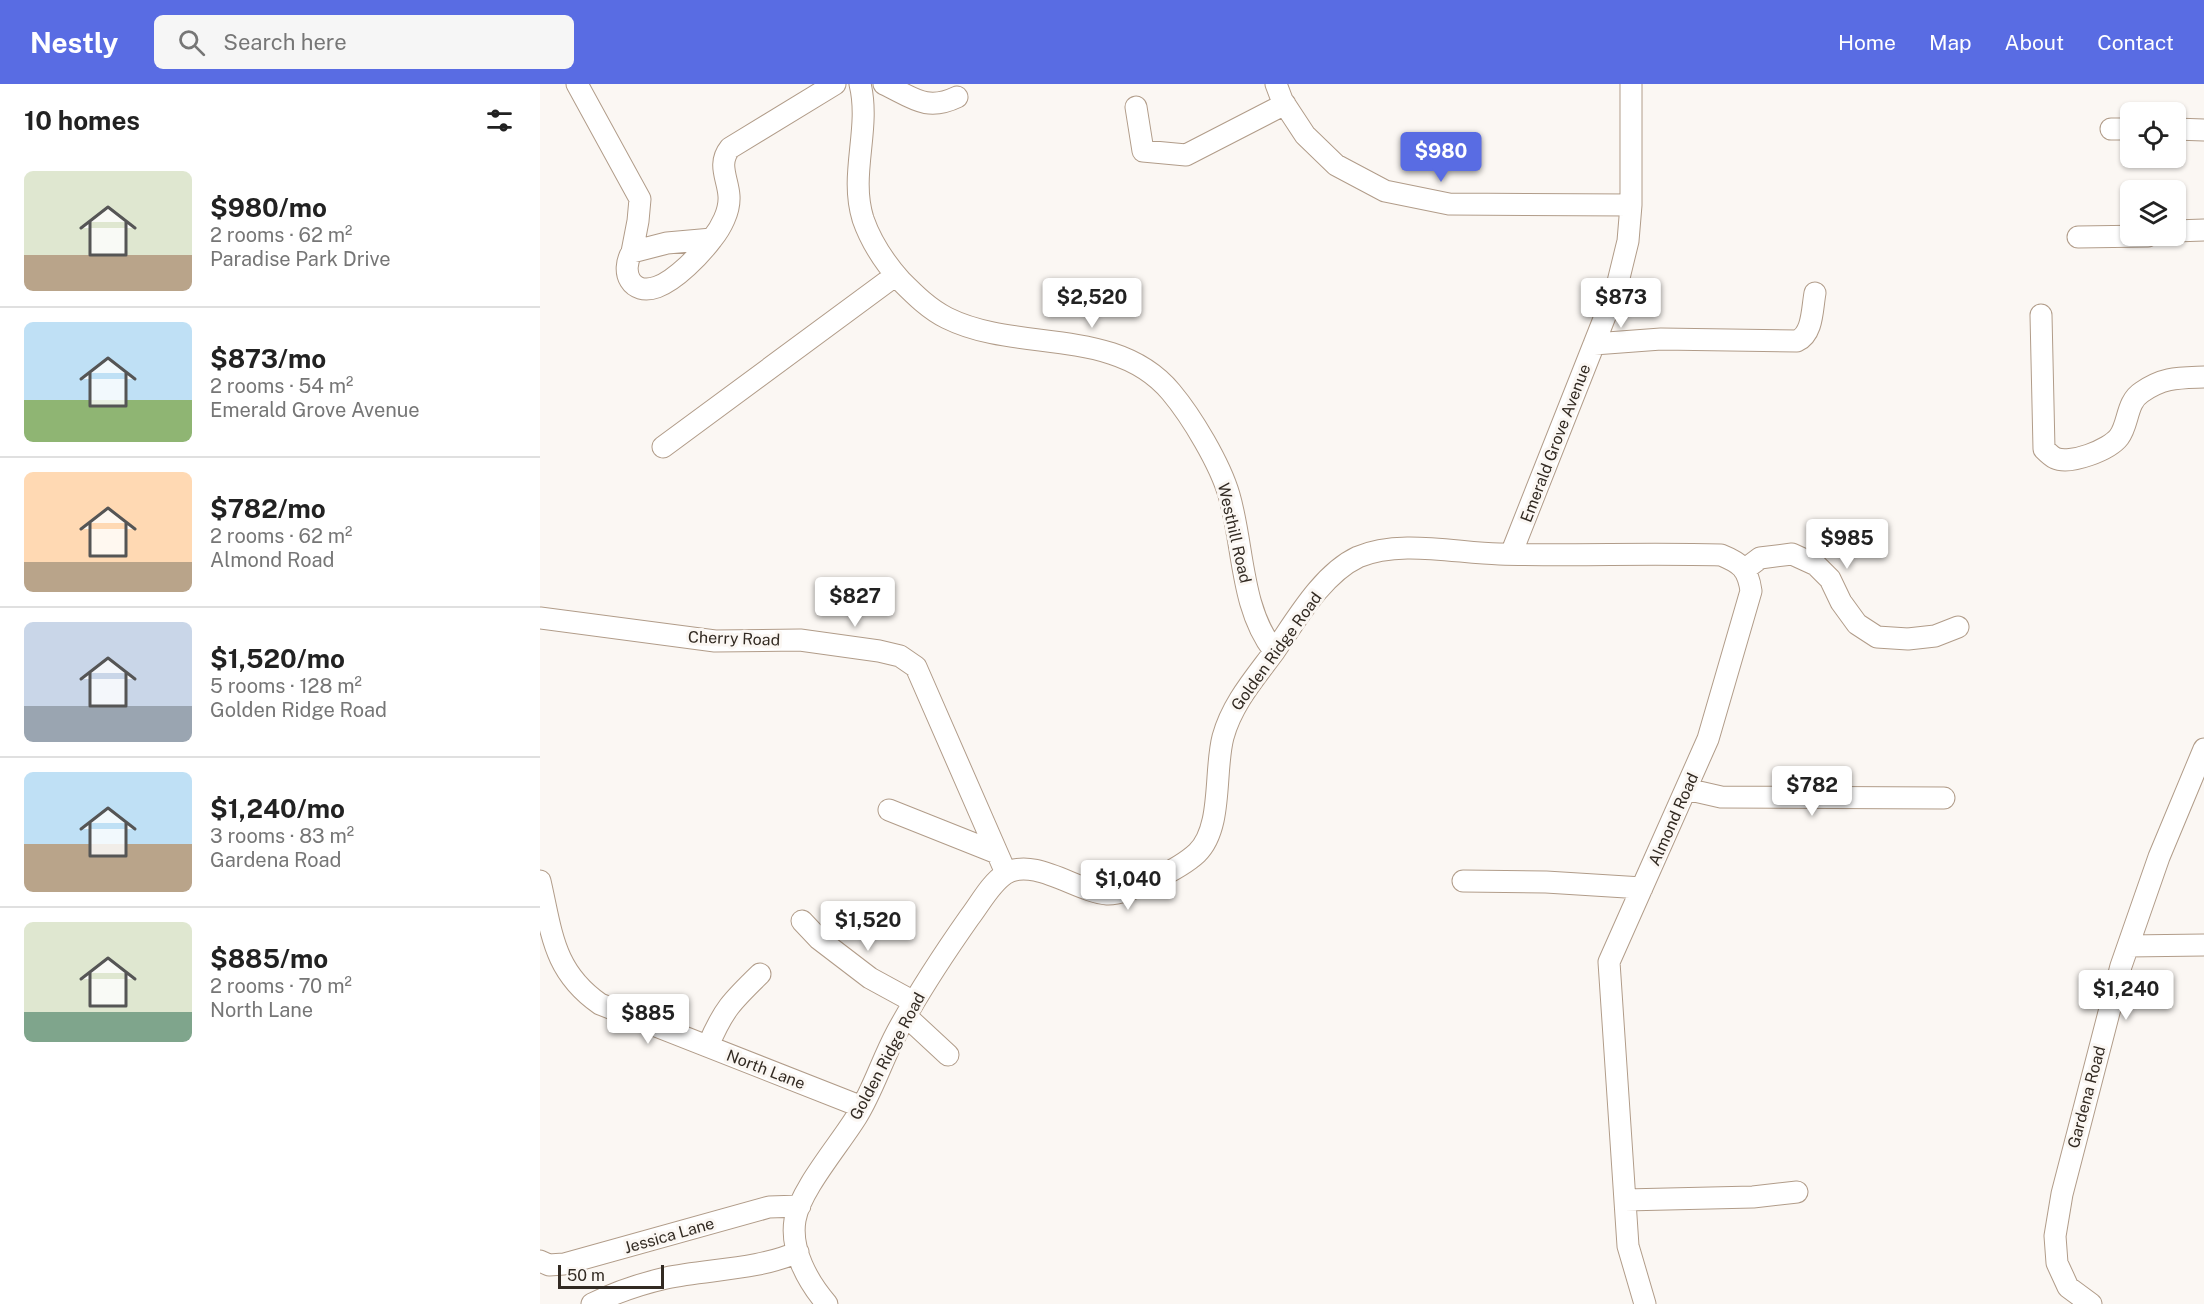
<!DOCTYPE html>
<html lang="en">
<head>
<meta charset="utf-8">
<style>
	:root { --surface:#fff; --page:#f6f6f6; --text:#222; --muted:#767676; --line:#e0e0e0; --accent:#596ce3 }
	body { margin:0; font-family:"Public Sans",sans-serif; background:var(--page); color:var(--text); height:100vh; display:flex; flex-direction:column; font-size:22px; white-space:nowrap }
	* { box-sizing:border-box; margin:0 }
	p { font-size:20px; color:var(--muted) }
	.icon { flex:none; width:33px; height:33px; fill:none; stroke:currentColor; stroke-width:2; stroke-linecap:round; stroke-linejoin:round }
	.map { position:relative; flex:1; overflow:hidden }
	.panel { display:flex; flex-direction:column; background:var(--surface); width:540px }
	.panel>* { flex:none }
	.controls { position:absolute; left:1580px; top:18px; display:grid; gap:12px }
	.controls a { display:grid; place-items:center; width:66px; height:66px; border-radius:9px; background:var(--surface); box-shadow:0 2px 4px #0004; font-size:30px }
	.scale { position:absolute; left:18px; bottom:15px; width:106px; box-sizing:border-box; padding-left:6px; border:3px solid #322a22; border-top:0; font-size:16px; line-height:21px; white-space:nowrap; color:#322a22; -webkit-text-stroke:4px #fbf7f3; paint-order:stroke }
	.price { position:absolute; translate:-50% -51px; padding:0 14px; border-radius:6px; background:#fff; color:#222; font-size:20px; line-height:39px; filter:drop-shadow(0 2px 3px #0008) }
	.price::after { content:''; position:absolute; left:50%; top:36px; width:18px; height:14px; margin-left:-9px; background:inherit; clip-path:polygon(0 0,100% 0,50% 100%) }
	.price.on { background:var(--accent); color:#fff }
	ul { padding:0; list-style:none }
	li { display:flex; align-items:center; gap:18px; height:150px; padding:0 24px }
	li+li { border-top:2px solid var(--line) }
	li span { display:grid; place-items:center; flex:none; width:168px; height:120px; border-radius:9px; color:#555 }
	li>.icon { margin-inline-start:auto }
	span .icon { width:72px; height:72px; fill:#fffc; stroke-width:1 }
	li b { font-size:26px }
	h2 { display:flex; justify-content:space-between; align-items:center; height:72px; padding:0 24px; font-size:26px }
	header { display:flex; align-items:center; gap:36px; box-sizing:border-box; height:84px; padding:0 30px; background:var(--accent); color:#fff }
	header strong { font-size:28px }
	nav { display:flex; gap:33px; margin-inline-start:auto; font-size:21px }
	.search { width:420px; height:54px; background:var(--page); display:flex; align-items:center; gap:15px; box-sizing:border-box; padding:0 21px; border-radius:9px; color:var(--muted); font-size:22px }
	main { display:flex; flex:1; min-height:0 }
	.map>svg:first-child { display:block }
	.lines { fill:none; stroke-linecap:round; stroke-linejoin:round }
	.minor-casing { stroke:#b19c89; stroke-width:23 }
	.minor { stroke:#fff; stroke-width:21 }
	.labels { text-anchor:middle; stroke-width:6; stroke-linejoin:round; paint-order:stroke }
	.street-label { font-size:16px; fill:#322a22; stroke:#fbf7f3 }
</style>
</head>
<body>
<header>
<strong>Nestly</strong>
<div class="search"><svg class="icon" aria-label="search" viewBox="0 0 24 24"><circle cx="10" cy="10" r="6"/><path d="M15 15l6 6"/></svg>Search here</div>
<nav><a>Home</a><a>Map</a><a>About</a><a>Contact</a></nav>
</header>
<main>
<section class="panel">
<h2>10 homes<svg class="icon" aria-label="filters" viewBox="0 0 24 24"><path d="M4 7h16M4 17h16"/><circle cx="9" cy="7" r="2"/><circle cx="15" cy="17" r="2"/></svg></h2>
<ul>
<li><span style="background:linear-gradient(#dfe7d0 70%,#b9a48a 0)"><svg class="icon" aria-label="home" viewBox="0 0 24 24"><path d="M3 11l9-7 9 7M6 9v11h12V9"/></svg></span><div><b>$980/mo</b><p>2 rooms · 62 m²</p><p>Paradise Park Drive</p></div></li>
<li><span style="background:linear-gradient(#bfe0f5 65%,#8fb573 0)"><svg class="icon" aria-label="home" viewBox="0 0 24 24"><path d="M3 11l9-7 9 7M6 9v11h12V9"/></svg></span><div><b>$873/mo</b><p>2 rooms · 54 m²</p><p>Emerald Grove Avenue</p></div></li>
<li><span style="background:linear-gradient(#ffd9b3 75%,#b9a48a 0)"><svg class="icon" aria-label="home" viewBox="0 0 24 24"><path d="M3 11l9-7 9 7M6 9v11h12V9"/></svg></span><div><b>$782/mo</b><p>2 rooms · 62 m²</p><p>Almond Road</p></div></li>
<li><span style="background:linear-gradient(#c9d6e8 70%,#9aa5b1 0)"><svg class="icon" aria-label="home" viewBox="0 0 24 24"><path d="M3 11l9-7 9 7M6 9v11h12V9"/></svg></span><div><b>$1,520/mo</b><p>5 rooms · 128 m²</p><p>Golden Ridge Road</p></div></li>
<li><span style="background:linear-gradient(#bfe0f5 60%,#b9a48a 0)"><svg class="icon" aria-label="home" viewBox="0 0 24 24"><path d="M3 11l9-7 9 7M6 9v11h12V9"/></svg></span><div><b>$1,240/mo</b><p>3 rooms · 83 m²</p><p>Gardena Road</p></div></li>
<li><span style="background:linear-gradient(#dfe7d0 75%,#7fa58c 0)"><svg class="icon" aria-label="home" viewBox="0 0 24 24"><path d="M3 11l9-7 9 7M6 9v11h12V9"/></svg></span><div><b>$885/mo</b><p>2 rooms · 70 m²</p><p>North Lane</p></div></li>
</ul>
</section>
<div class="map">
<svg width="1664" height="1220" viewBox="0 0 1664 1220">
	<rect width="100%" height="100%" fill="#fbf7f3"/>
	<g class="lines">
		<defs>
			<path id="minor" d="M37,0l63,115 -2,22 -6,31
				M320,0c11,45 -11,90 3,135 8,23 22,44 38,62 14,14 28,28 46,37 70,35 169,8 224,74 21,25 49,72 58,103 15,51 11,112 45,156
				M344,0c28,13 42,28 73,13
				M736,0l6,16 23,35 31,30 49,26 64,13 182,1
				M596,23l7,44 43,4 99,-51
				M1571,45h19
				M1635,45l29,1
				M1635,147l29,-1
				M1538,153l70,-1
				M172,155l-45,4 -35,9c-12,20 -1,44 25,35 19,-7 43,-32 55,-48 9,-11 18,-28 17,-43 -1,-17 -12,-32 1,-48l105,-64
				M1501,231l3,134c3,3 7,7 11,9 15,7 54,-8 64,-21 10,-13 7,-35 23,-45 22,-15 36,-14 62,-15
				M1054,260l67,-5 136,2c16,-7 15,-32 18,-48
				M123,363l233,-172
				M971,470l106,-268 11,-45 3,-36v-121
				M1204,486l16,-12 32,-4 24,11 14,14 11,23 16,22 20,13 31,2 27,-3 23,-9
				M0,534l175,23 85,-1 79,11 21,5 16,11 90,206
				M1146,705l35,8 223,1
				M349,726l108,43
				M0,797c12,52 13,90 60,123l262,103
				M923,797l83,1 96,6
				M262,837l17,18 51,39 44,24
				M1588,862l76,-1
				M366,932l42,39
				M168,962c15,-36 24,-45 52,-72
				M1085,1116l128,-3 44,-5
				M0,1177l9,4 15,-1 205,-57 31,-1
				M52,1220c24,-12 48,-20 74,-26 43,-9 91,-8 132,-26
				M287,1220c-19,-22 -37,-54 -32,-84 5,-30 45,-76 62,-104 16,-26 25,-56 40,-84 21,-39 46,-77 72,-114 11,-14 21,-34 36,-44 28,-18 73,18 102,20 22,1 74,-26 90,-41 26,-25 17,-82 26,-116 9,-33 31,-58 51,-85 22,-32 48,-78 84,-95 41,-18 98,-4 141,-3 74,2 148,-1 222,1 20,8 27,14 30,36l-43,148 -99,223 19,284 17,58
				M1551,1220l-23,-17 -11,-24 -2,-27 7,-42 59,-228 38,-109 45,-108"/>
		</defs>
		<use href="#minor" class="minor-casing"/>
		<use href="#minor" class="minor"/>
	</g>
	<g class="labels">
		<g class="street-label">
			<text transform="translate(1015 359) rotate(-69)" y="6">Emerald Grove Avenue</text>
			<text transform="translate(695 449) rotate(77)" y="6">Westhill Road</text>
			<text transform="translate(194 554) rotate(2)" y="6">Cherry Road</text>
			<text transform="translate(736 567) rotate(-54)" y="6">Golden Ridge Road</text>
			<text transform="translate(1133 735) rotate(-66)" y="6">Almond Road</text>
			<text transform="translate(347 972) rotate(-62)" y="6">Golden Ridge Road</text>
			<text transform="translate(226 985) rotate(21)" y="6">North Lane</text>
			<text transform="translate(1546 1013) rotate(-75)" y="6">Gardena Road</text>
			<text transform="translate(129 1151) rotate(-16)" y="6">Jessica Lane</text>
		</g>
	</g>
</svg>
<div class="controls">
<a><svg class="icon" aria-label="locate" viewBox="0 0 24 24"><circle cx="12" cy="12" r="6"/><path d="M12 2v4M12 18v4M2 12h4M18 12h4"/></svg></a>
<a><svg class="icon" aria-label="layers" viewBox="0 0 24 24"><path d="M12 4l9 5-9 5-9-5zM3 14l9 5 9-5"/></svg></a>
</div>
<div class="scale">50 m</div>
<b class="price on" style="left:901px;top:99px">$980</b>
<b class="price" style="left:552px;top:245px">$2,520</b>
<b class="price" style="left:1081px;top:245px">$873</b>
<b class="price" style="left:1307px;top:486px">$985</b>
<b class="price" style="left:315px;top:544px">$827</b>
<b class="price" style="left:1272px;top:733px">$782</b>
<b class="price" style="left:588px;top:827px">$1,040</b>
<b class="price" style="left:328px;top:868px">$1,520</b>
<b class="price" style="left:1586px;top:937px">$1,240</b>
<b class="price" style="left:108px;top:961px">$885</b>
</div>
</main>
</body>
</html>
